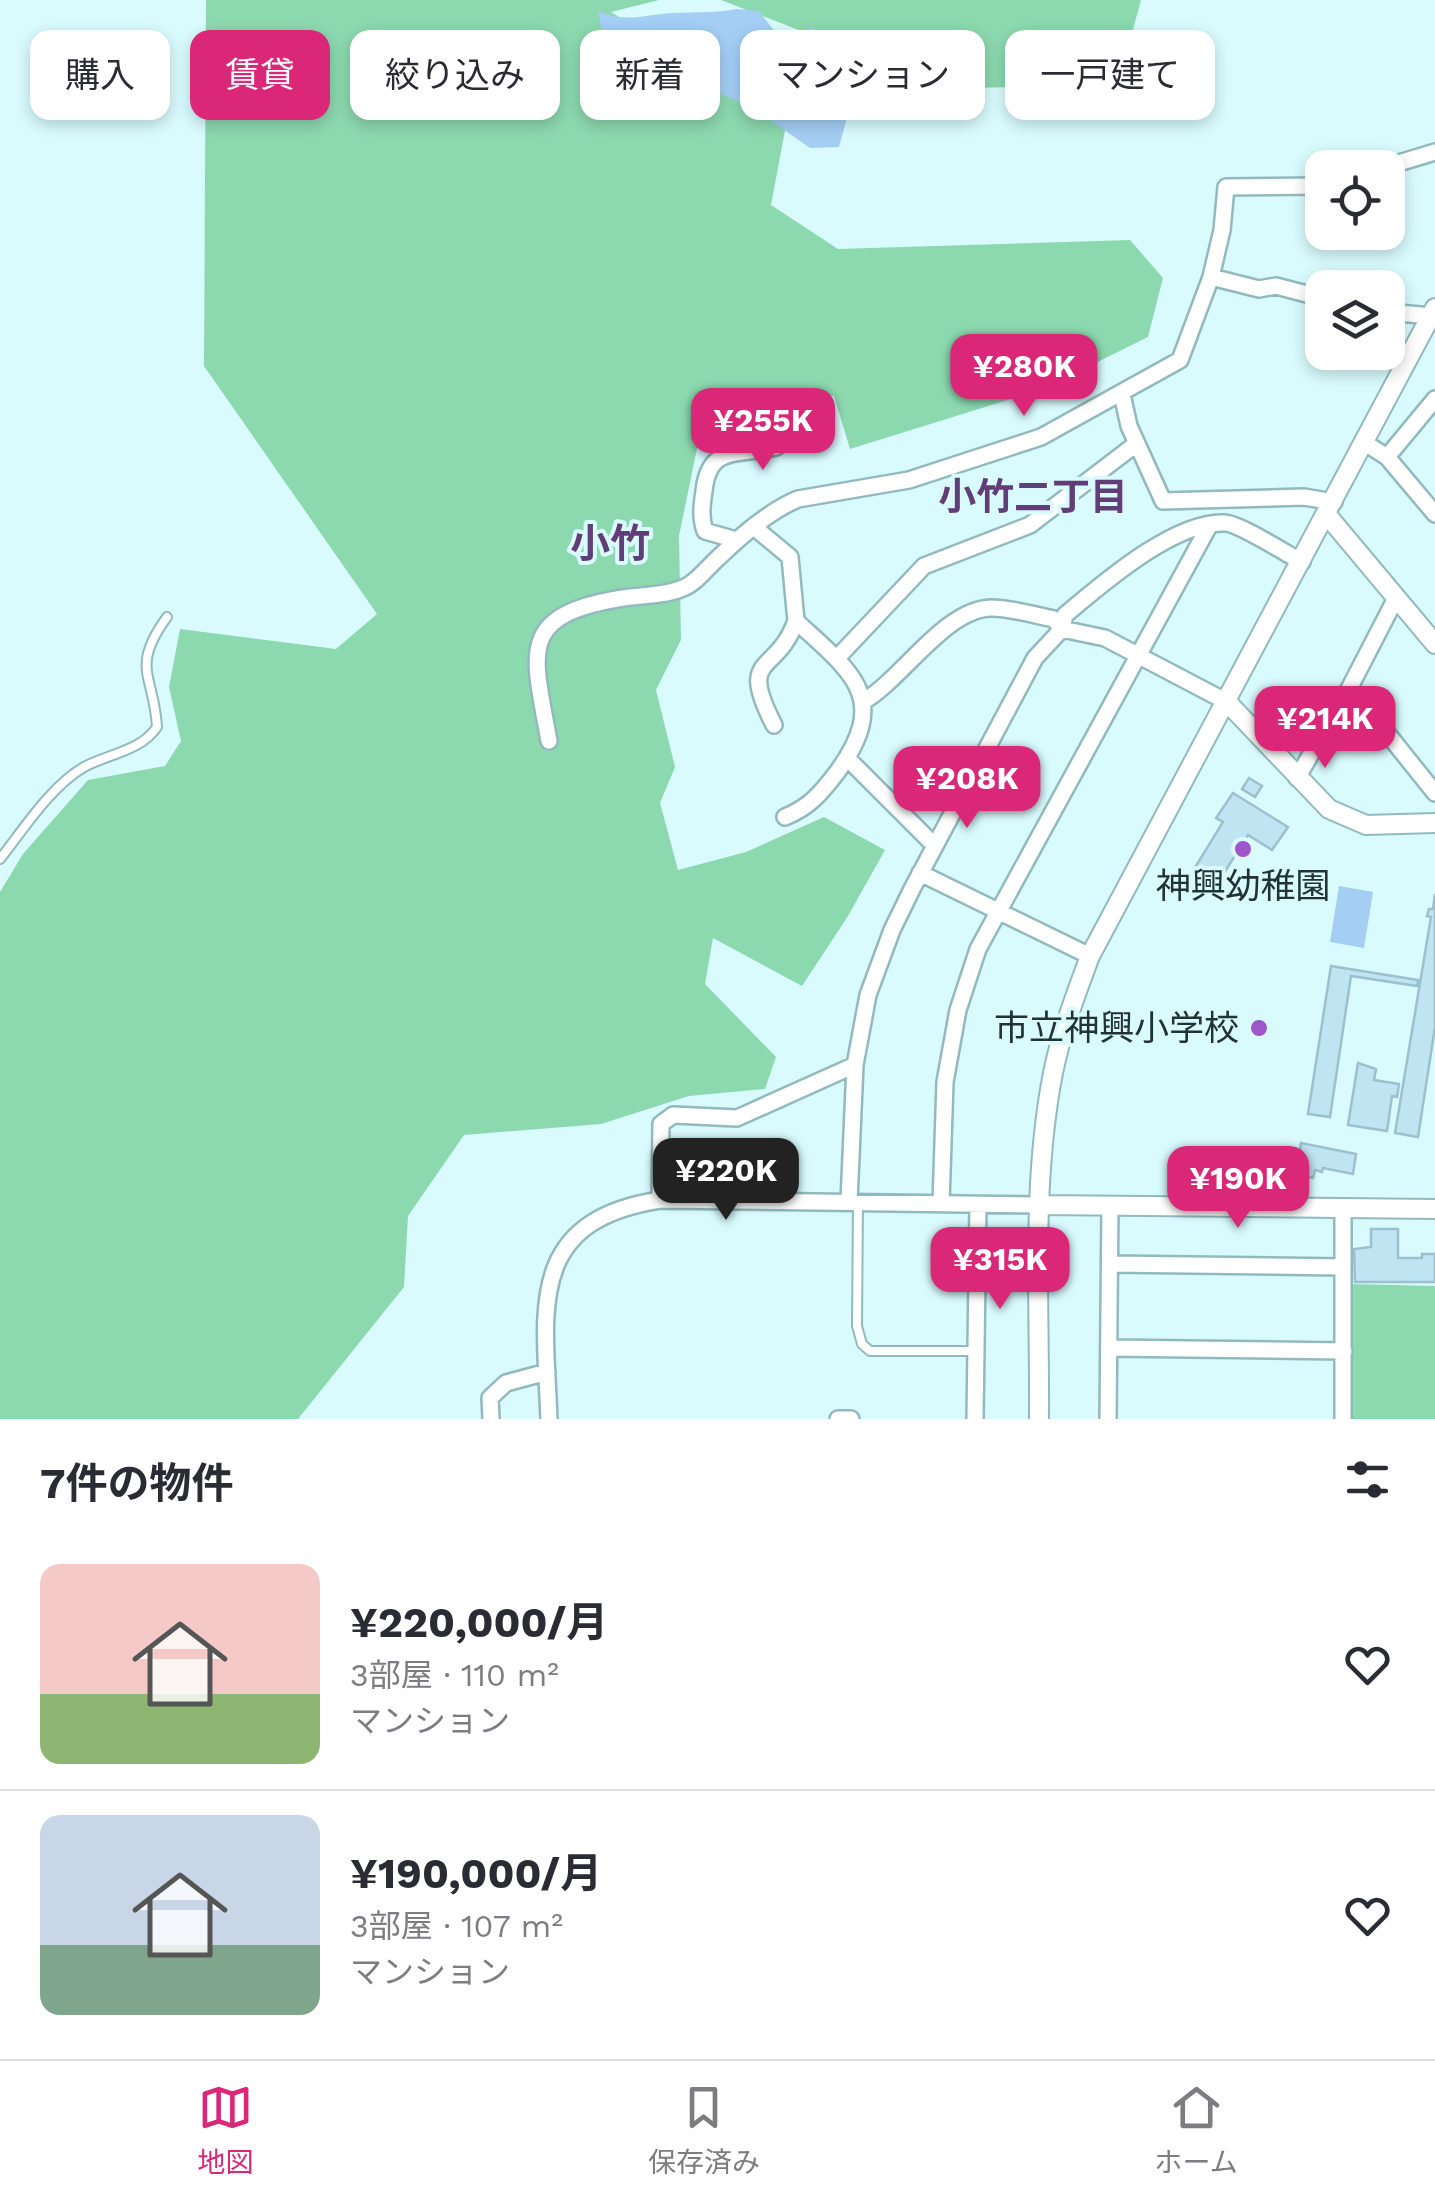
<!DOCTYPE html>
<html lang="ja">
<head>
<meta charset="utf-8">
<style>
	:root { --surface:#fff; --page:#f2f2f3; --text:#2b2b33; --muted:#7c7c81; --line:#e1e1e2; --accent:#db2777 }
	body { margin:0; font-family:"Work Sans","Noto Sans JP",sans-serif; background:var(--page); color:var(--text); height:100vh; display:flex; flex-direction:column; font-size:38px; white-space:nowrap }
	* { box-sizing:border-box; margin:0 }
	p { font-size:32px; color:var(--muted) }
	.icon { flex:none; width:55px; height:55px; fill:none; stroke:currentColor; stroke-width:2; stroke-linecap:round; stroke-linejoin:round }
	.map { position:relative; height:1419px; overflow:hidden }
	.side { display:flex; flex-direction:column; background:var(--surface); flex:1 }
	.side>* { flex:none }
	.top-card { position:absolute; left:30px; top:30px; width:1375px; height:90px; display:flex; gap:20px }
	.fabs { position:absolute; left:1305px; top:150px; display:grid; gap:20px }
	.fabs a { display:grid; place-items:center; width:100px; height:100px; border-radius:20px; background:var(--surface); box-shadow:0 5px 15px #0003; font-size:50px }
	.price { position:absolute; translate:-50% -85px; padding:0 22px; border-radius:20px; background:var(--accent); color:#fff; font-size:32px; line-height:65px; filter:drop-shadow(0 2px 5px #0008) }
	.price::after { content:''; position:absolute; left:50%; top:60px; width:30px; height:22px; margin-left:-15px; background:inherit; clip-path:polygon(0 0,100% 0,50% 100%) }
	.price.selected { background:#222; color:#fff }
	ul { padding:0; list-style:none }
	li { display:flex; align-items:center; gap:30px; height:250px; padding:0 40px }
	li+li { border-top:2px solid var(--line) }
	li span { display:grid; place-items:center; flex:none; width:280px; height:200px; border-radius:20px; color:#555 }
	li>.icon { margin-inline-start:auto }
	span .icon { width:120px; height:120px; fill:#fffc; stroke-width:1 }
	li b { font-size:42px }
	h2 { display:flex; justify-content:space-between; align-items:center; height:120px; padding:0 40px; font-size:42px }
	.tag { padding:0 35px; border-radius:20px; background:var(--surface); box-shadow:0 5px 15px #0003; font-size:35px; line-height:90px }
	.tag.selected { background:var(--accent); color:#fff }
	.tabs { display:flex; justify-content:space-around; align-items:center; height:140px; border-top:2px solid var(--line); background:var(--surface); font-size:28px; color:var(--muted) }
	.tabs a { display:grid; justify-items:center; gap:5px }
	.tabs .selected { color:var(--accent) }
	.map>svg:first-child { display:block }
	.green { fill:#8cd8af }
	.water { fill:#a4cef4 }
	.building { fill:#bfe4f2; stroke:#9cc0ce; stroke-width:2.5 }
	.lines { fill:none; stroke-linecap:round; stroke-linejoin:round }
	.service-casing { stroke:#92babe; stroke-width:12 }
	.minor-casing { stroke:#92babe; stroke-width:20 }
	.tertiary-casing { stroke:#92babe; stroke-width:22 }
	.service { stroke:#fff; stroke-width:8 }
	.minor { stroke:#fff; stroke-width:15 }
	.tertiary { stroke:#fff; stroke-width:18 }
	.poi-dot { fill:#9e56ca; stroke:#d9fbfe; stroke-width:4 }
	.labels { text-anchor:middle; stroke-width:8; stroke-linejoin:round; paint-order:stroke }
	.poi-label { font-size:35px; fill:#233335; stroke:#d9fbfe }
	.neighbourhood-label { font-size:38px; font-weight:bold; fill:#613e78; stroke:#d9fbfe }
	.quarter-label { font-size:40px; font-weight:bold; fill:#613e78; stroke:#d9fbfe }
</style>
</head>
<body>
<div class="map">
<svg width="1435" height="1419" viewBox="0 0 1435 1419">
	<rect width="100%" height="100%" fill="#d9fbfe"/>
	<path class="green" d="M206,0h453l-48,12 175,113 -15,80 67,44 292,-9 33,38 -15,59 -105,52 -193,60 -16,-53 -96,-7 -37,40 -22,107 2,104 -25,50 19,77 -15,36 18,67 68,-18 78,-35 61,33 -37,66 -46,70 -89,-48 -8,46 71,73 -11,32 -76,7 -88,28 -137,11 -56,81 -4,71 -106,132h-298v-527l23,-38 65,-74 77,-14 16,-25 -12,-54 11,-58 156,20 41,-35 -173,-248z
		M721,0h420l-9,33 -109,54 -108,2 -44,-31z
		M1350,1284l85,2v133h-83l-4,-4z"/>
	<path class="water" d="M737,9l22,2 17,22 37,-5c31,31 22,9 53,19l-27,100 -29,1 -57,-40 -39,-17 -25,-18 -49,-13 -39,-32 -3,-17c32,13 45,3 77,2 22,-1 40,0 62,-4z
		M1339,886l34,6 -9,56 -34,-6z"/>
	<path class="building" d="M1249,778l13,8 -7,11 -13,-8z
		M1233,793l55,34 -16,23 -24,-15 -24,38 2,2 -3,5 -9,11 -5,-3 -4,6 -19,-12 37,-60 -7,-4z
		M1435,894v133l-17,110 -23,-4 36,-216 -4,-1 2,-7h4z
		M1331,966l87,14 -1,6 -66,-10 -21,141 -22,-3z
		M1358,1063l18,6 -2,11 25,4 -2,13 -5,-1 -5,35 -39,-6z
		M1301,1143l55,11 -3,20 -30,-6 -1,4 -7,-2 -2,8 -17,-4z
		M1371,1229h27v29h24v-4h13v28h-80l-1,-33 17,-2z"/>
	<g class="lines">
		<defs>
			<path id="service" d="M0,859c23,-29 51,-73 84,-92 24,-13 57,-16 73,-40 -3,-52 -27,-59 10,-110
				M858,1201l-1,125 5,18 8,7h107"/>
			<path id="minor" d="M1382,168l53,-16
				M1211,277l48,12 17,-3 46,12
				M1388,312l43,4
				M1122,394l7,32 34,75 141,-4 30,5
				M1365,443l22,14 48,57
				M1387,457l48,-58
				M755,528l35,29 6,64c55,51 95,76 42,150 -16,21 -28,36 -53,46
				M736,540l-31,-9c-5,-14 -3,-26 -1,-40 5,-47 34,-35 72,-44l3,-39
				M837,658l87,-92 106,-41 106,-81
				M1350,687l85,106
				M864,701c38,-22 81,-92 127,-93 20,0 43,7 63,11l8,10 43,9 122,64
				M774,725c-37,-72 2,-49 22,-104
				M549,741c-16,-89 -33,-126 74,-143 20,-3 41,-2 60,-10 13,-5 25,-21 35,-30 23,-22 51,-47 80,-59l111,-19 132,-43 139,-77 31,-83 11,-47 4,-43 96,-1
				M847,758l87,87
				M1297,778l53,-91 46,-89
				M920,873l170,83
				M660,1200l1,-76 12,-9 64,3 118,-53
				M849,1201l6,-136 13,-70 24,-65 20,-41 123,-231 27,-29 3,-14c37,-31 110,-95 160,-92 13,0 62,31 77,39
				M941,1203l4,-121 13,-72 20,-61 231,-423
				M1110,1264l233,3
				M1109,1348l235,3
				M491,1419l-1,-21 16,-15 41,-11
				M549,1419c-4,-107 -25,-198 111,-219l381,5
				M838,1419h13
				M975,1419l3,-214
				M1108,1419l2,-214
				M1343,1419v-211"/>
			<path id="tertiary" d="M1327,515l108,129
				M1227,702l102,107 37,16 69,-2
				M1041,1205l394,4
				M1039,1419c1,-114 -8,-234 14,-346 8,-40 23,-79 37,-117l345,-648"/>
		</defs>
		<use href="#service" class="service-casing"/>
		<use href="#minor" class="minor-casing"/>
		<use href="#tertiary" class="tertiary-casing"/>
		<use href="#service" class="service"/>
		<use href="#minor" class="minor"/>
		<use href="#tertiary" class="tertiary"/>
	</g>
	<g class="poi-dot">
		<circle cx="1243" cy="849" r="10"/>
		<circle cx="1259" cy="1028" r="10"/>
	</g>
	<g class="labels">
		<g class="poi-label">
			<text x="1243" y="898">神興幼稚園</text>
			<text x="1239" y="1040" text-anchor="end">市立神興小学校</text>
		</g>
		<g class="neighbourhood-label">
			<text x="1033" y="510">小竹二丁目</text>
		</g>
		<g class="quarter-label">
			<text x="610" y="557">小竹</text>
		</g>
	</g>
</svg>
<div class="fabs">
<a><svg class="icon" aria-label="locate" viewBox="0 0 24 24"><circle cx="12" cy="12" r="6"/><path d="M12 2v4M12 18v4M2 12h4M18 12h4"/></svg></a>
<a><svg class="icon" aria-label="layers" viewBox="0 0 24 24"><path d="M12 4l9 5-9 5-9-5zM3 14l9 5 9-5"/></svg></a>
</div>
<b class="price" style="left:1024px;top:419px">¥280K</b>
<b class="price" style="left:763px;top:473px">¥255K</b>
<b class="price" style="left:1325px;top:771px">¥214K</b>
<b class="price" style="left:967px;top:831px">¥208K</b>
<b class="price selected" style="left:726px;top:1223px">¥220K</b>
<b class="price" style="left:1238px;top:1231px">¥190K</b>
<b class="price" style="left:1000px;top:1312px">¥315K</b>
<div class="top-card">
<a class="tag">購入</a>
<a class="tag selected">賃貸</a>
<a class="tag">絞り込み</a>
<a class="tag">新着</a>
<a class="tag">マンション</a>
<a class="tag">一戸建て</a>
</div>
</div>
<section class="side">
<h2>7件の物件<svg class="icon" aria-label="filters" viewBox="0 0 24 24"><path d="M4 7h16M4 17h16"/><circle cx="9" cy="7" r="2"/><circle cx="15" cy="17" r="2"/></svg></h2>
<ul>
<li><span style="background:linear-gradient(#f6c9c9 65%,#8fb573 0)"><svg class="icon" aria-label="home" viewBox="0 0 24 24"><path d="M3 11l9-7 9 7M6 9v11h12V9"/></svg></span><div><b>¥220,000/月</b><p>3部屋 · 110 m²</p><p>マンション</p></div><svg class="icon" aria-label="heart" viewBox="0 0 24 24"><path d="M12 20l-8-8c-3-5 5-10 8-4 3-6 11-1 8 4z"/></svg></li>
<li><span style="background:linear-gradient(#c9d6e8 65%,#7fa58c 0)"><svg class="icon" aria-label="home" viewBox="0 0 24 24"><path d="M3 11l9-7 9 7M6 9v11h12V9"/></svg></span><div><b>¥190,000/月</b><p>3部屋 · 107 m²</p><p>マンション</p></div><svg class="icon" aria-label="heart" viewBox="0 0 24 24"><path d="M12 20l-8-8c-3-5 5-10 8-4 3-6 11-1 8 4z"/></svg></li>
</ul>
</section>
<nav class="tabs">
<a class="selected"><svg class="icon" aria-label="map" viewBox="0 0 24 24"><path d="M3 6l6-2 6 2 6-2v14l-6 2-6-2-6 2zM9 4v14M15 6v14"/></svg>地図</a>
<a><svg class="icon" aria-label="saved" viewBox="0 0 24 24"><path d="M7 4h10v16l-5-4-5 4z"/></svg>保存済み</a>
<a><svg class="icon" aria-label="home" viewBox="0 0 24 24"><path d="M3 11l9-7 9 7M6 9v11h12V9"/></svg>ホーム</a>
</nav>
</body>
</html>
